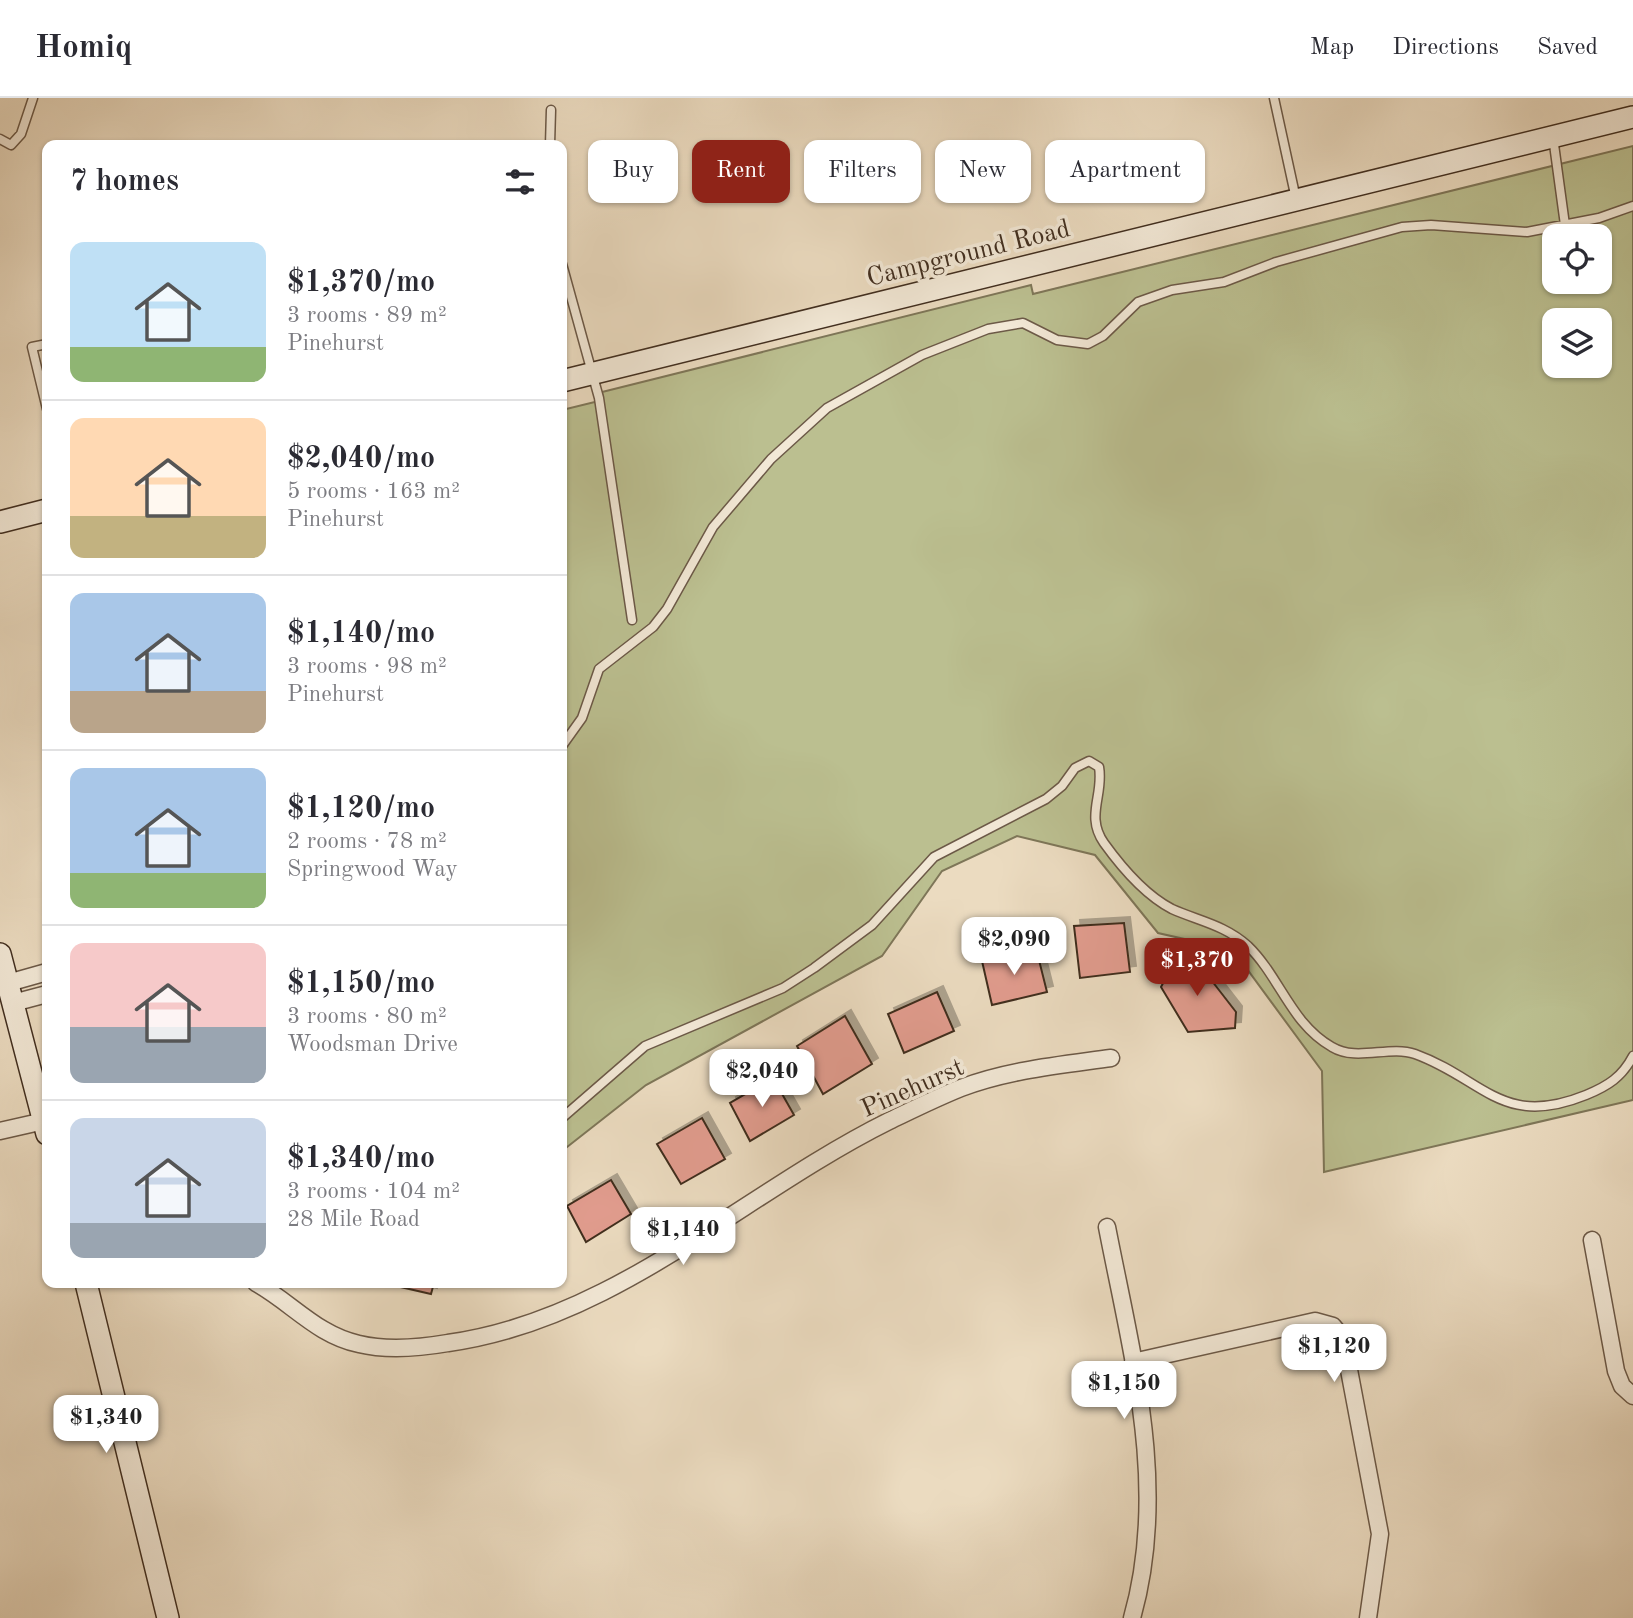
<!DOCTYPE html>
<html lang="en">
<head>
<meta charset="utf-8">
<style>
	:root { --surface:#fff; --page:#f7f7f7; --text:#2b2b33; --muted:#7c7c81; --line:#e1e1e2; --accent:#8f2418 }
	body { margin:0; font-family:"Old Standard TT",serif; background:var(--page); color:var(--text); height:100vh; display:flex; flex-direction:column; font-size:26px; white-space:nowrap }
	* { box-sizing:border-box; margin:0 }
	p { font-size:23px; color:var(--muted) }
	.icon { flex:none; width:38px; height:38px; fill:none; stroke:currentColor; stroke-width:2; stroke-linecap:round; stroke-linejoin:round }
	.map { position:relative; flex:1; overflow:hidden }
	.side { position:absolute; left:42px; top:42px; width:525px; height:1148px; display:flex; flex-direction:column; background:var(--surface); border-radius:14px; box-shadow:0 2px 5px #0004 }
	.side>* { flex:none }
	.banner { position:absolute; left:588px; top:42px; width:665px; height:63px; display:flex; gap:14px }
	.tools { position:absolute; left:1542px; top:126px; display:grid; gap:14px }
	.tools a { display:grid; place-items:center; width:70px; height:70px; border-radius:14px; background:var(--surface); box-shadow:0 2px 5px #0004; font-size:35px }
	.price { position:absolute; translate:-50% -60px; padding:0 16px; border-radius:14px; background:#fff; color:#222; font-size:23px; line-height:46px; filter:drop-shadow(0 2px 4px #0008) }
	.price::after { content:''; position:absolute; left:50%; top:42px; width:21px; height:16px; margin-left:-10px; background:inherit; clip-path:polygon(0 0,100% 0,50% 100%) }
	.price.selected { background:var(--accent); color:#fff }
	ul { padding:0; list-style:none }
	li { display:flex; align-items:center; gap:21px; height:175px; padding:0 28px }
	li+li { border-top:2px solid var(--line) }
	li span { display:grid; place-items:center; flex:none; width:196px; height:140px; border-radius:14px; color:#555 }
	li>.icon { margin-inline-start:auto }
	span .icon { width:84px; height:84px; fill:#fffc; stroke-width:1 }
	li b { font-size:30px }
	h2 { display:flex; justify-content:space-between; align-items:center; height:84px; padding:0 28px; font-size:30px }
	.pill { padding:0 24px; border-radius:14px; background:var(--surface); box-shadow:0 2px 5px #0004; font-size:24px; line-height:63px }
	.pill.selected { background:var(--accent); color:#fff }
	header { display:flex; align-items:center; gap:42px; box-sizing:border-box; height:98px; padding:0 35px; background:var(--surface); border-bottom:2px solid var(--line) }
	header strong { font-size:33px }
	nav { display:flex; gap:38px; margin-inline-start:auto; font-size:24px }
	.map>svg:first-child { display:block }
	.green { fill:#bbbf90; stroke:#7e7658; stroke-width:2; fill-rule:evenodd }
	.building { fill:#e19c8e; stroke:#412e1f; stroke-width:2; filter:url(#shadow) }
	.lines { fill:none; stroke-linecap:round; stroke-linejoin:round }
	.lane-casing { stroke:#6c5947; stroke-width:11 }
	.street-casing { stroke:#6c5947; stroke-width:19 }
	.secondary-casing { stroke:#412e1f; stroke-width:24 }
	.lane { stroke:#f2e8d6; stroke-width:8 }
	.street { stroke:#f2e8d6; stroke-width:16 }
	.secondary { stroke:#f2e8d6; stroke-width:21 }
	.labels { text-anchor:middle; stroke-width:7; stroke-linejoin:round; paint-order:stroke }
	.street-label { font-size:26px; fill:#412e1f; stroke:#f2e8d6 }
</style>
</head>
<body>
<header>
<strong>Homiq</strong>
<nav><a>Map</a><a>Directions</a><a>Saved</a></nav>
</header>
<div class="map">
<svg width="1633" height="1520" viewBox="0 0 1633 1520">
	<defs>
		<filter id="shadow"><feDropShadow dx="6" dy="-6" stdDeviation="0" flood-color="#0004"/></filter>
	</defs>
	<rect width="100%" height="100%" fill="#ebdbc0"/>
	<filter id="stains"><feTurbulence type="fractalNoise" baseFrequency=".00286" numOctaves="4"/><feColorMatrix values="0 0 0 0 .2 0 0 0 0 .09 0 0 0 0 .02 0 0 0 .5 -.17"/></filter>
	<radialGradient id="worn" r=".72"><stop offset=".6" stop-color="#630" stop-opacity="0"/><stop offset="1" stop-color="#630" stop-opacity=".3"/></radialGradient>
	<path class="green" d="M1633,48v954l-309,72 -2,-101 -89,-121 -75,-17 -63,-78 -78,-19 -75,35 -60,85 -236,129 -84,66v-741l41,-10 -1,-8 429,-107 2,9zM1554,138h46v46h-46zM1554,222h46v46h-46z"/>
	<path class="building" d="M1124,825l6,49 -50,6 -6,-52z
		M1036,850l11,44 -55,13 -10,-44z
		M1178,857l20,8 38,49 -1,16 -47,4 -27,-45z
		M937,894l17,39 -50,22 -16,-39z
		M845,918l27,48 -49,30 -26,-48z
		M773,980l21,37 -44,26 -20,-38z
		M702,1020l23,41 -44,25 -24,-40z
		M611,1082l20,34 -45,28 -19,-36z
		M383,1185h51l-3,11z"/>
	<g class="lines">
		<defs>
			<path id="lane" d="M1274,0l22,101
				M1553,39l12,88
				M0,41l11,6 10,-11 12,-36
				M550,47l1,-35
				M562,166l37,134 33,222
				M47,246l-15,3 15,62
				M562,648l20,-28 17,-49 54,-42 14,-18 46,-82 58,-68 56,-51 95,-53 66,-26 35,-6 34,17 31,4 15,-8 35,-34 34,-12 52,-8 52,-20 126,-35 29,-2 96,7 72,-14 34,-12
				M562,1020l83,-72 138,-58 31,-20 58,-43 62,-68 112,-58 16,-13 13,-18 14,-7 10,6c5,28 -14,49 5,76 18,25 41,52 68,66 27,12 53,16 76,37 32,31 43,78 84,101 25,15 57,-2 83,7 69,25 87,75 171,41 22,-9 36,-18 47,-39"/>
			<path id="street" d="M8,885l39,-11
				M13,905l34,-9
				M0,1033l44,-10
				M1107,1129c25,129 62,261 25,391
				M1592,1142l24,131 6,15 11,10
				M256,1185c36,20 61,52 103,61 29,7 60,4 89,-1 167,-23 294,-149 441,-222 23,-11 47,-23 72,-33 47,-18 100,-23 150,-30
				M1133,1264l182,-41 18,5 10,12 37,196 -12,84"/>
			<path id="secondary" d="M562,283l1071,-264
				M0,424l47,-12
				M0,856l47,180
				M86,1185l82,335"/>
		</defs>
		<use href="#lane" class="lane-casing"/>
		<use href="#street" class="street-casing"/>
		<use href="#secondary" class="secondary-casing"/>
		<use href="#lane" class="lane"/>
		<use href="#street" class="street"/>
		<use href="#secondary" class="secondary"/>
	</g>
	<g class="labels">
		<g class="street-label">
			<text transform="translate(968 154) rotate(-14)" y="9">Campground Road</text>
			<text transform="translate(912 989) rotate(-24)" y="9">Pinehurst</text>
		</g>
	</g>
	<rect width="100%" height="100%" filter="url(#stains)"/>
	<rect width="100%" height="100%" fill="url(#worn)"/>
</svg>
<div class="tools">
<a><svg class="icon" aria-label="locate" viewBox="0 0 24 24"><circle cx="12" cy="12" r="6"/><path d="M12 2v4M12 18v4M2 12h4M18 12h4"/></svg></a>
<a><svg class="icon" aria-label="layers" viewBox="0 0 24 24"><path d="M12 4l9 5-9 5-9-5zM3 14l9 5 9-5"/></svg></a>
</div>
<b class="price" style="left:1014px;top:879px">$2,090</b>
<b class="price selected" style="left:1197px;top:900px">$1,370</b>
<b class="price" style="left:762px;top:1011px">$2,040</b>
<b class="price" style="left:683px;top:1169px">$1,140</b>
<b class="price" style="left:1334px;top:1286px">$1,120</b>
<b class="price" style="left:1124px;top:1323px">$1,150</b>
<b class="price" style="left:106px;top:1357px">$1,340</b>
<div class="banner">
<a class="pill">Buy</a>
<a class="pill selected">Rent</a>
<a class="pill">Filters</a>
<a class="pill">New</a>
<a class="pill">Apartment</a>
</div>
<section class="side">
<h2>7 homes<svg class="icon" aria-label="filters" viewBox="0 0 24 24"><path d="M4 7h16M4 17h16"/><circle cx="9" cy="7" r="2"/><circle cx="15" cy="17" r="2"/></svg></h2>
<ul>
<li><span style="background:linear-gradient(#bfe0f5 75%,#8fb573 0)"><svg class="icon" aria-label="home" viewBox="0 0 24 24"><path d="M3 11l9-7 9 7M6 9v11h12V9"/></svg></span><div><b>$1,370/mo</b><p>3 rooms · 89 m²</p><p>Pinehurst</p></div></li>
<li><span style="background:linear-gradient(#ffd9b3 70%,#c2b280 0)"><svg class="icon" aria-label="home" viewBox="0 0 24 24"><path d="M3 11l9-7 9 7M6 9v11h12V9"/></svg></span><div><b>$2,040/mo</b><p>5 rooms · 163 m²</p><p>Pinehurst</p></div></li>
<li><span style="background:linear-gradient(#a9c7e8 70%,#b9a48a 0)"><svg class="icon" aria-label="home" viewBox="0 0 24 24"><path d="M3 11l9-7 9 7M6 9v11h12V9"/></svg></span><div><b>$1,140/mo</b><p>3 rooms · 98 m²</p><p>Pinehurst</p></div></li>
<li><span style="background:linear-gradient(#a9c7e8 75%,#8fb573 0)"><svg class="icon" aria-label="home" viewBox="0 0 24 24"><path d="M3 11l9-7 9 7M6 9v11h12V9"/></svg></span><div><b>$1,120/mo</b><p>2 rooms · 78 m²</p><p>Springwood Way</p></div></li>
<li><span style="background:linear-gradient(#f6c9c9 60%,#9aa5b1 0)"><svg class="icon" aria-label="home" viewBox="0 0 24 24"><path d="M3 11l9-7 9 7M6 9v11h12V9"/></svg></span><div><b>$1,150/mo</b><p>3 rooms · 80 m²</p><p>Woodsman Drive</p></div></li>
<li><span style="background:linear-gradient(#c9d6e8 75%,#9aa5b1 0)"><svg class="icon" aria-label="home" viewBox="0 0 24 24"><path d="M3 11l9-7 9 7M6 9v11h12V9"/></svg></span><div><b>$1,340/mo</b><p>3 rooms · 104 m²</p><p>28 Mile Road</p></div></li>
</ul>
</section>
</div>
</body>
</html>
